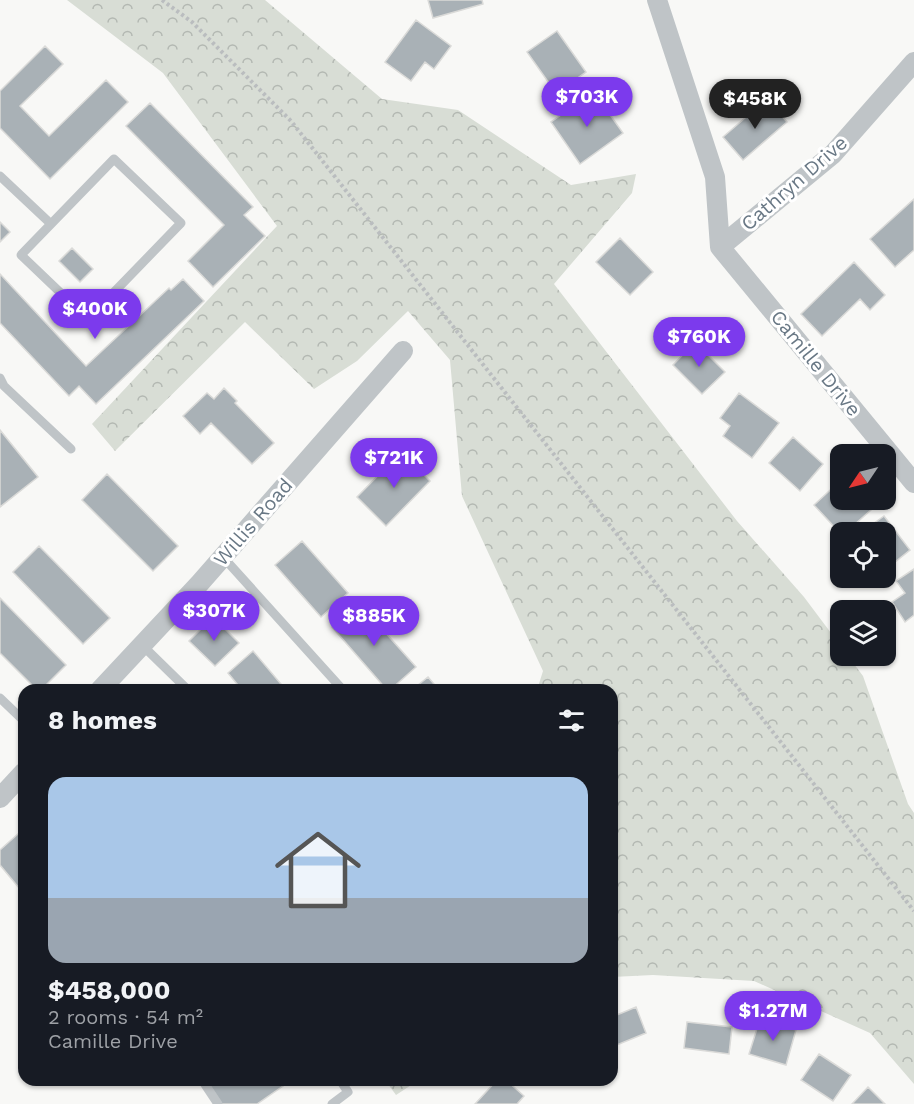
<!DOCTYPE html>
<html lang="en">
<head>
<meta charset="utf-8">
<style>
	:root { --surface:#171b24; --page:#242831; --text:#f1f3f6; --muted:#9ea1a6; --accent:#7c3aed }
	body { margin:0; font-family:"Work Sans",sans-serif; background:var(--page); color:var(--text); height:100vh; display:flex; flex-direction:column; font-size:22px; white-space:nowrap }
	* { box-sizing:border-box; margin:0 }
	p { font-size:20px; color:var(--muted) }
	.icon { flex:none; width:33px; height:33px; fill:none; stroke:currentColor; stroke-width:2; stroke-linecap:round; stroke-linejoin:round }
	.map { position:relative; flex:1; overflow:hidden }
	.panel { position:absolute; left:18px; top:684px; width:600px; height:402px; display:flex; flex-direction:column; background:var(--surface); border-radius:18px; box-shadow:0 2px 4px #0004 }
	.panel>* { flex:none }
	.needle { width:39px; rotate:235deg }
	.tools { position:absolute; left:830px; top:444px; display:grid; gap:12px }
	.tools a { display:grid; place-items:center; width:66px; height:66px; border-radius:12px; background:var(--surface); box-shadow:0 2px 4px #0004; font-size:30px }
	.price { position:absolute; translate:-50% -51px; padding:0 14px; border-radius:21px; background:var(--accent); color:#fff; font-size:20px; line-height:39px; filter:drop-shadow(0 2px 3px #0008) }
	.price::after { content:''; position:absolute; left:50%; top:36px; width:18px; height:14px; margin-left:-9px; background:inherit; clip-path:polygon(0 0,100% 0,50% 100%) }
	.price.current { background:#222; color:#fff }
	ul { padding:0; list-style:none }
	li { display:grid; align-content:center; gap:12px; height:318px; padding:0 30px }
	li span { display:grid; place-items:center; height:186px; border-radius:18px; color:#555 }
	li>.icon { margin-inline-start:auto }
	span .icon { width:108px; height:108px; fill:#fffc; stroke-width:1 }
	li b { font-size:26px }
	h2 { display:flex; justify-content:space-between; align-items:center; height:72px; padding:0 30px; font-size:26px }
	.map>svg:first-child { display:block }
	.forest { fill:url(#forest-crowns) }
	.building { fill:#a9b1b6; stroke:#dadad8; stroke-width:1.5 }
	.lines { fill:none; stroke-linecap:round; stroke-linejoin:round }
	.path { stroke:#babdbf; stroke-width:4; stroke-dasharray:3 3; stroke-linecap:butt }
	.lane { stroke:#bfc4c7; stroke-width:9 }
	.street { stroke:#bfc4c7; stroke-width:20 }
	.labels { text-anchor:middle; stroke-width:6; stroke-linejoin:round; paint-order:stroke }
	.street-label { font-size:20px; fill:#697885; stroke:#fff }
</style>
</head>
<body>
<div class="map">
<svg width="914" height="1104" viewBox="0 0 914 1104">
	<defs>
		<pattern id="forest-crowns" width="20" height="18" patternUnits="userSpaceOnUse" patternTransform="scale(1.5)"><rect width="20" height="18" fill="#d8ddd5"/><path d="M2 6a3 3 0 1 1 6 0M12 15a3 3 0 1 1 6 0" fill="none" stroke="#b3b8b2"/></pattern>
	</defs>
	<rect width="100%" height="100%" fill="#f8f8f6"/>
	<path class="forest" d="M67,0h198l117,99 76,11 113,75 65,-11 -4,19 -78,91 183,237 67,76 36,48v11h8l15,20 45,128 6,9v271l-44,-51 -116,-52 -101,-6 -41,2v-287h-75l6,-19 -81,-175 -12,-136 -42,-49 -51,50 -43,28 -69,-67 -130,129 -23,-27 185,-198 -114,-153z
		M385,1080h34l-23,15z"/>
	<path class="building" d="M428,0h54l1,4 -50,14z
		M416,20l35,26 -17,23 -9,-7 -14,19 -26,-19z
		M557,31l29,41 -30,21 -29,-41z
		M45,46l18,18 -43,42 29,30 57,-56 22,22 -78,77 -50,-51v-37z
		M594,92l29,41 -43,31 -29,-42z
		M767,99l20,23 -44,38 -20,-23z
		M150,103l103,104 -9,8 21,21 -52,51 -25,-26 36,-36 -98,-99z
		M914,199v51l-19,17 -25,-28z
		M0,222l10,10 -10,10z
		M620,238l33,34 -23,23 -34,-33z
		M72,248l21,21 -13,13 -21,-21z
		M854,262l31,33 -15,15 -10,-11 -38,37 -21,-22z
		M0,274l86,92 83,-78 2,2 12,-11 21,22 -108,103 -17,-18 -10,10 -69,-73z
		M695,342l30,30 -23,22 -29,-29z
		M224,388l13,13 -2,2 39,40 -22,21 -41,-41 -11,11 -17,-18 24,-23 7,6z
		M739,393l40,30 -27,35 -29,-22 7,-10 -10,-8z
		M0,430l38,47 -38,30z
		M793,437l30,27 -23,27 -31,-28z
		M401,452l29,29 -44,45 -29,-29z
		M107,474l71,72 -25,25 -71,-71z
		M840,481v19h21l10,10 -25,22 -6,1 -26,-28z
		M884,516l26,34 -25,20v-38h-23z
		M302,541l46,52 -27,24 -46,-52z
		M39,546l71,72 -27,26 -70,-72z
		M914,569v46l-9,7 -13,-20 13,-9 -9,-12z
		M0,598l66,67 -25,25h-4l-37,-37z
		M359,603l57,64 -26,23h-3l-55,-63z
		M213,617l26,26 -24,23 -26,-25z
		M253,651l33,39h-44l-14,-17z
		M428,677l11,13h-27z
		M19,833l5,6v55l-24,-29v-15z
		M636,1007l10,26 -34,14v-30z
		M760,1019l36,11 -10,35 -37,-11z
		M687,1022l45,5 -3,27 -45,-6z
		M819,1054l32,21 -18,26 -32,-21z
		M212,1080h67l4,6 -26,18h-37l-14,-20z
		M497,1080h9l18,16 -7,8h-42z
		M868,1087l17,17h-33z"/>
	<g class="lines">
		<path class="path" d="M162,0l30,22 99,99 623,790"/>
		<path class="lane" d="M114,159l67,64 -93,96 -67,-64z
			M0,176l51,48
			M0,378l4,8 67,63
			M223,557l120,133
			M142,645l46,45
			M0,698l24,23
			M202,1080l16,24
			M332,1104l16,-12 -8,-12"/>
		<path class="street" d="M657,0l58,177 5,70 194,236
			M720,247l113,-93 81,-92
			M100,690l100,-107 203,-232
			M0,798l24,-26"/>
	</g>
	<g class="labels">
		<g class="street-label">
			<text transform="translate(794 183) rotate(-41)" y="7">Cathryn Drive</text>
			<text transform="translate(816 363) rotate(51)" y="7">Camille Drive</text>
			<text transform="translate(253 522) rotate(-49)" y="7">Willis Road</text>
		</g>
	</g>
</svg>
<div class="tools">
<a><svg class="needle" viewBox="-14 -14 28 28"><path d="M0-13l5 13h-10z" fill="#e53935"/><path d="M0 13l5-13h-10z" fill="#9ea1a6"/></svg></a>
<a><svg class="icon" aria-label="locate" viewBox="0 0 24 24"><circle cx="12" cy="12" r="6"/><path d="M12 2v4M12 18v4M2 12h4M18 12h4"/></svg></a>
<a><svg class="icon" aria-label="layers" viewBox="0 0 24 24"><path d="M12 4l9 5-9 5-9-5zM3 14l9 5 9-5"/></svg></a>
</div>
<b class="price" style="left:587px;top:128px">$703K</b>
<b class="price current" style="left:755px;top:130px">$458K</b>
<b class="price" style="left:95px;top:340px">$400K</b>
<b class="price" style="left:699px;top:368px">$760K</b>
<b class="price" style="left:394px;top:489px">$721K</b>
<b class="price" style="left:214px;top:642px">$307K</b>
<b class="price" style="left:374px;top:647px">$885K</b>
<b class="price" style="left:773px;top:1042px">$1.27M</b>
<section class="panel">
<h2>8 homes<svg class="icon" aria-label="filters" viewBox="0 0 24 24"><path d="M4 7h16M4 17h16"/><circle cx="9" cy="7" r="2"/><circle cx="15" cy="17" r="2"/></svg></h2>
<ul>
<li><span style="background:linear-gradient(#a9c7e8 65%,#9aa5b1 0)"><svg class="icon" aria-label="home" viewBox="0 0 24 24"><path d="M3 11l9-7 9 7M6 9v11h12V9"/></svg></span><div><b>$458,000</b><p>2 rooms · 54 m²</p><p>Camille Drive</p></div></li>
</ul>
</section>
</div>
</body>
</html>
